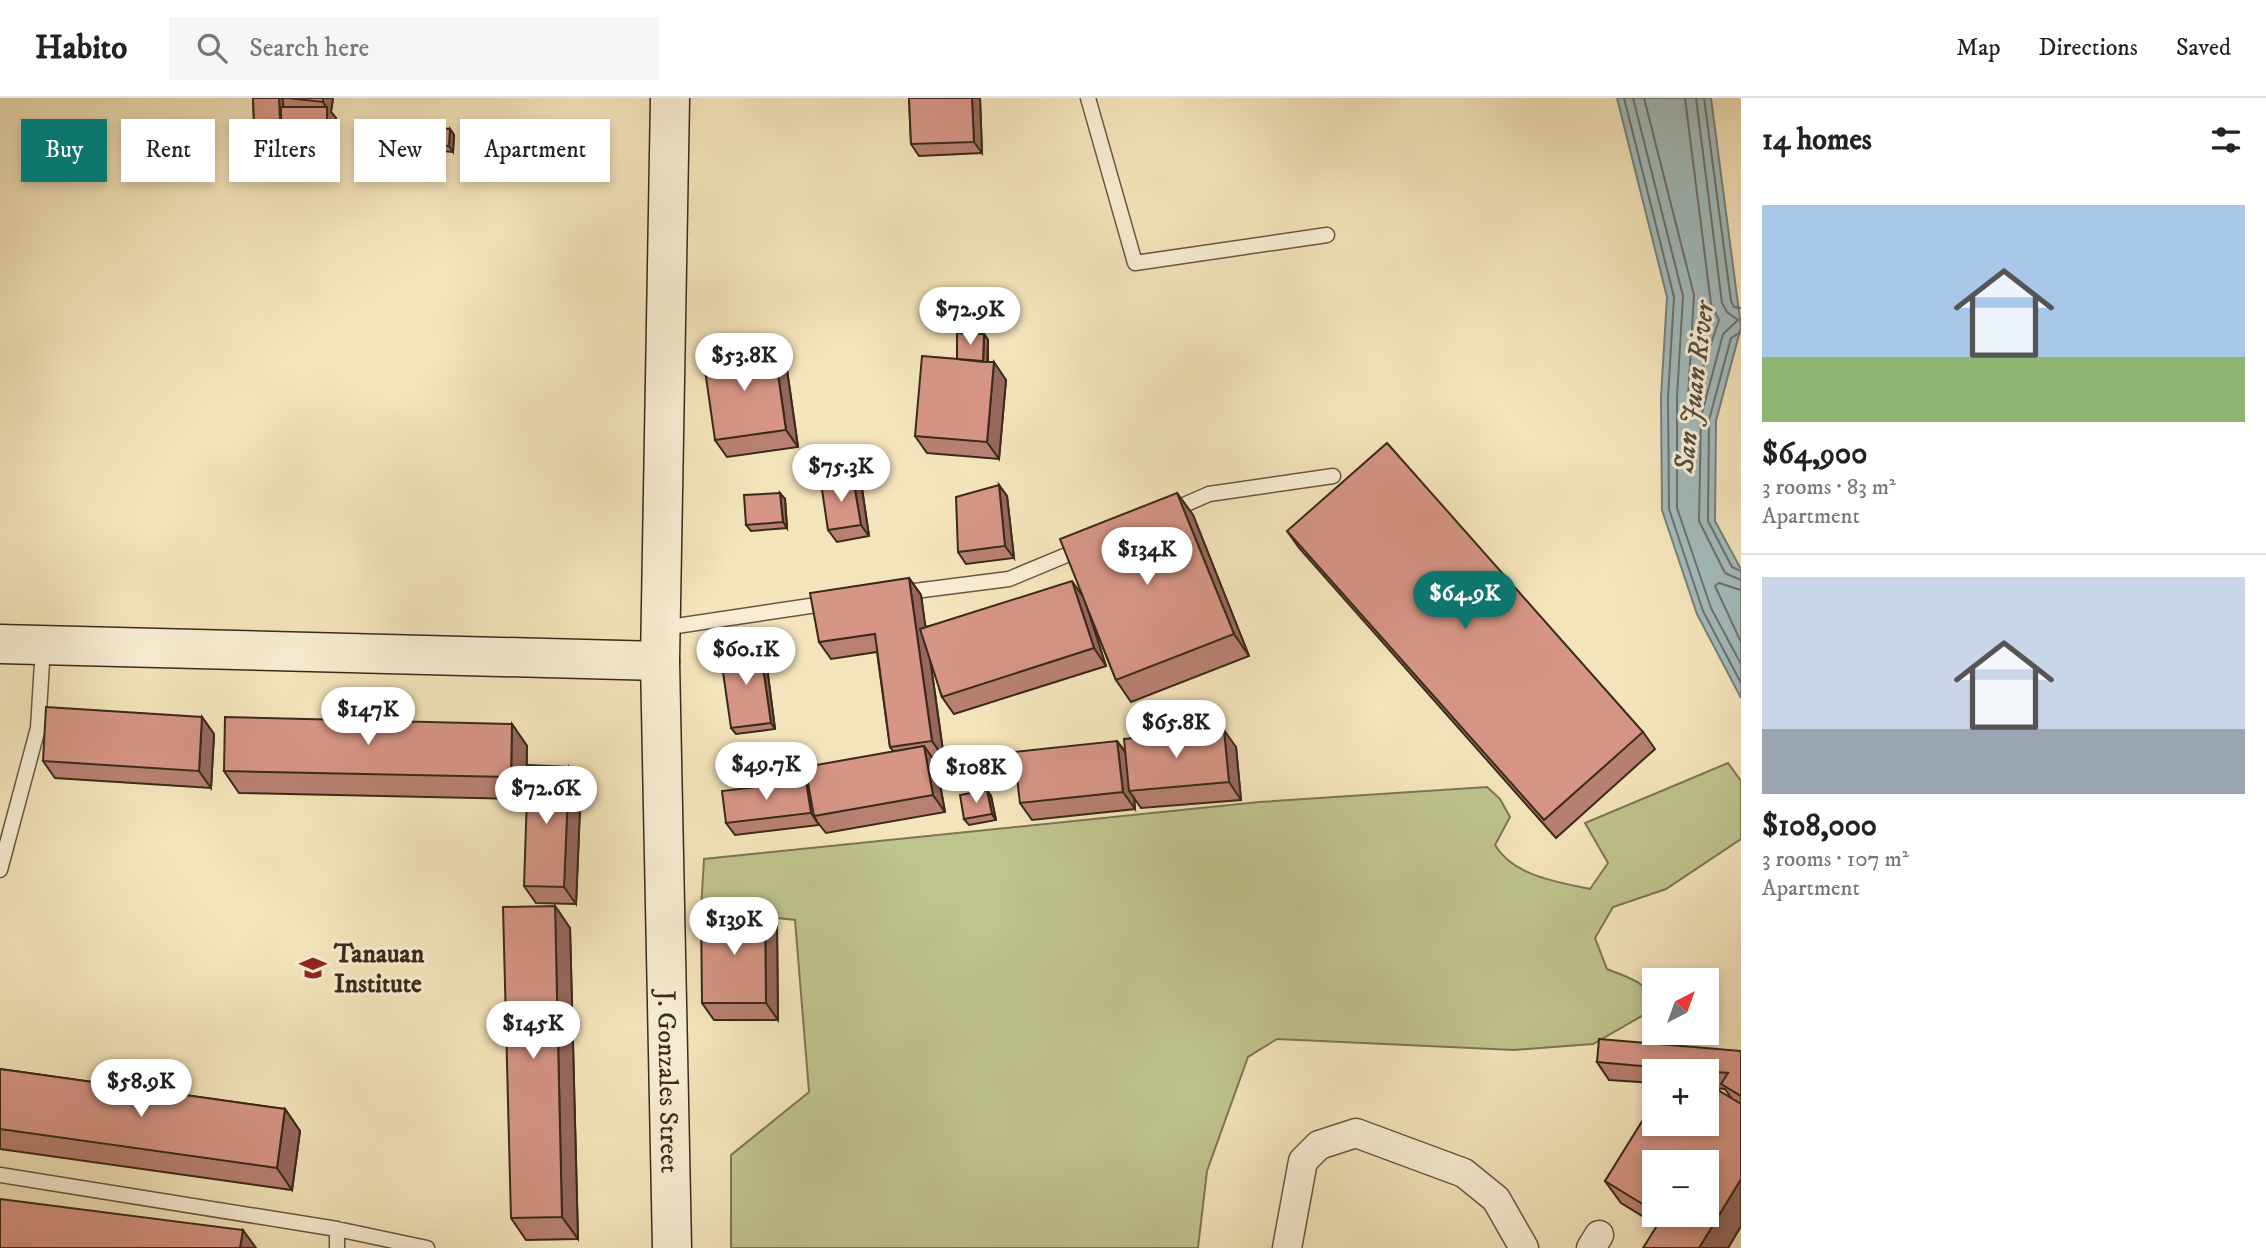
<!DOCTYPE html>
<html lang="en">
<head>
<meta charset="utf-8">
<style>
	:root { --surface:#fff; --page:#f6f6f6; --text:#222; --muted:#767676; --line:#e0e0e0; --accent:#0f766e }
	body { margin:0; font-family:"IM FELL DW Pica",serif; background:var(--page); color:var(--text); height:100vh; display:flex; flex-direction:column; font-size:26px; white-space:nowrap }
	* { box-sizing:border-box; margin:0 }
	p { font-size:23px; color:var(--muted) }
	.icon { flex:none; width:38px; height:38px; fill:none; stroke:currentColor; stroke-width:2; stroke-linecap:round; stroke-linejoin:round }
	.map { position:relative; flex:1; overflow:hidden }
	.details { display:flex; flex-direction:column; background:var(--surface); width:525px }
	.details>* { flex:none }
	.guide { position:absolute; left:21px; top:21px; width:665px; height:63px; display:flex; gap:14px }
	.needle { width:46px; rotate:41deg }
	.tools { position:absolute; left:1642px; top:870px; display:grid; gap:14px }
	.tools a { display:grid; place-items:center; width:77px; height:77px; border-radius:0px; background:var(--surface); box-shadow:0 4px 10px #0003; font-size:35px }
	.price { position:absolute; translate:-50% -60px; padding:0 16px; border-radius:24px; background:#fff; color:#222; font-size:23px; line-height:46px; filter:drop-shadow(0 2px 4px #0008) }
	.price::after { content:''; position:absolute; left:50%; top:42px; width:21px; height:16px; margin-left:-10px; background:inherit; clip-path:polygon(0 0,100% 0,50% 100%) }
	.price.selected { background:var(--accent); color:#fff }
	ul { padding:0; list-style:none }
	li { display:grid; align-content:center; gap:14px; height:371px; padding:0 21px }
	li+li { border-top:2px solid var(--line) }
	li span { display:grid; place-items:center; height:217px; border-radius:0px; color:#555 }
	li>.icon { margin-inline-start:auto }
	span .icon { width:126px; height:126px; fill:#fffc; stroke-width:1 }
	li b { font-size:30px }
	h2 { display:flex; justify-content:space-between; align-items:center; height:84px; padding:0 21px; font-size:30px }
	.chip { padding:0 24px; border-radius:0px; background:var(--surface); box-shadow:0 4px 10px #0003; font-size:24px; line-height:63px }
	.chip.selected { background:var(--accent); color:#fff }
	header { display:flex; align-items:center; gap:42px; box-sizing:border-box; height:98px; padding:0 35px; background:var(--surface); border-bottom:2px solid var(--line) }
	header strong { font-size:33px }
	nav { display:flex; gap:38px; margin-inline-start:auto; font-size:24px }
	.search { width:490px; height:63px; background:var(--page); display:flex; align-items:center; gap:18px; box-sizing:border-box; padding:0 24px; border-radius:0px; color:var(--muted); font-size:26px }
	main { display:flex; flex:1; min-height:0 }
	.map>svg:first-child { display:block }
	.green { fill:#bfc38d; stroke:#7c7653; stroke-width:2 }
	.water { fill:#a2bbbc; stroke:#78817b; stroke-width:2 }
	.lines { fill:none; stroke-linecap:round; stroke-linejoin:round }
	.shore { stroke:#6e726a; stroke-width:2 }
	.lane-casing { stroke:#685842; stroke-width:17 }
	.street-casing { stroke:#685842; stroke-width:31 }
	.secondary-casing { stroke:#3a2a19; stroke-width:41 }
	.lane { stroke:#f8edd3; stroke-width:14 }
	.street { stroke:#f8edd3; stroke-width:28 }
	.secondary { stroke:#f8edd3; stroke-width:38 }
	.wall { fill:#b88072; stroke:#3a2a19; stroke-width:2; fill-rule:evenodd }
	.shaded-wall { fill:#96685d; stroke:#3a2a19; stroke-width:2 }
	.building { fill:#d69585; stroke:#3a2a19; stroke-width:2 }
	.labels { text-anchor:middle; stroke-width:6; stroke-linejoin:round; paint-order:stroke }
	.poi-label { font-size:26px; font-weight:bold; fill:#3a2a19; stroke:#f8edd3; text-anchor:start }
	.street-label { font-size:26px; fill:#3a2a19; stroke:#f8edd3 }
	.water-label { font-size:28px; font-style:italic; fill:#544e42; stroke:#f8edd3 }
</style>
</head>
<body>
<header>
<strong>Habito</strong>
<div class="search"><svg class="icon" aria-label="search" viewBox="0 0 24 24"><circle cx="10" cy="10" r="6"/><path d="M15 15l6 6"/></svg>Search here</div>
<nav><a>Map</a><a>Directions</a><a>Saved</a></nav>
</header>
<main>
<div class="map">
<svg width="1741" height="1150" viewBox="0 0 1741 1150">
	<rect width="100%" height="100%" fill="#f4e4bb"/>
	<filter id="stains"><feTurbulence type="fractalNoise" baseFrequency=".00286" numOctaves="4"/><feColorMatrix values="0 0 0 0 .2 0 0 0 0 .09 0 0 0 0 .02 0 0 0 .5 -.17"/></filter>
	<radialGradient id="worn" r=".72"><stop offset=".6" stop-color="#630" stop-opacity="0"/><stop offset="1" stop-color="#630" stop-opacity=".3"/></radialGradient>
	<path class="green" d="M1728,665l13,18v58l-75,50 -53,18 -18,31 12,31c19,8 47,14 47,40l-61,35 -79,6 -237,-11 -29,18 -41,114 -9,77h-467v-93l78,-63 -14,-172 -94,-11 3,-50 555,-57 228,-15 13,12 10,18 -15,28c18,31 63,37 95,44l18,-26 -23,-40z"/>
	<path class="water" d="M1617,0h94l30,229 -25,94 -1,100 26,48v129l-44,-84 -35,-104 -1,-113 6,-100z"/>
	<g class="lines">
		<path class="shore" d="M1624,0l50,199 -6,100 1,112 34,102 38,72
			M1633,0l50,198 -6,101v111l34,100 30,56
			M1644,0l50,197 -6,103 3,5 28,-83 -8,-16 -26,-206
			M1696,0l26,205 5,9 11,8 -15,14 -22,83 -2,104 26,52 16,7
			M1704,0l27,203 3,6 7,1
			M1741,234l-10,6 -22,82 -1,101 24,46 9,4
			M1741,492l-22,-7 -4,3 26,56"/>
		<defs>
			<path id="lane" d="M1088,0l47,165 192,-28
				M1168,414l41,-18 124,-18
				M899,495l110,-14 72,-30
				M663,530l167,-25
				M0,772l38,-142 5,-82
				M0,1077l337,54 90,19
				M337,1131v19"/>
			<path id="street" d="M1287,1150l16,-87 16,-16 37,-12 108,40 32,26 28,49
				M1591,1150l8,-13"/>
			<g id="secondary">
				<path id="s1" d="M670,0l-10,563 12,587"/>
				<path d="M0,546l660,17"/>
			</g>
		</defs>
		<use href="#lane" class="lane-casing"/>
		<use href="#street" class="street-casing"/>
		<use href="#secondary" class="secondary-casing"/>
		<use href="#lane" class="lane"/>
		<use href="#street" class="street"/>
		<use href="#secondary" class="secondary"/>
	</g>
	<path class="wall" d="M253,0h80l-2,14 5,6 -1,31h-45l-7,-10 2,21 -28,2 -4,-6 28,-21v-8l-23,1 -4,-6z
		M909,0h71l2,55 -63,3 -8,-12z
		M450,31l4,6 -1,17 -23,-2 -4,-6z
		M984,236l4,6v22l18,18 -7,79 -72,-6 -12,-17 42,-77z
		M786,265l12,84 -71,10 -12,-17z
		M853,380l9,11 7,47 -32,6 -9,-12z
		M999,387l8,11 7,62 -48,6 -8,-12z
		M1177,395l16,22 56,141 -118,46 -15,-22 -28,-69 18,55 -152,48 -12,-17 -12,-39 14,100 -11,1 3,4 9,49 -119,21 -8,-10 1,2 -84,10 -9,-12 167,-72 -3,-4 -13,-95 -46,7 -12,-17 90,-64 12,17 4,32 157,-32z
		M785,401l2,29 -36,3 -5,-6z
		M1287,433l356,201 12,17 -99,89 -257,-290z
		M765,554l10,77 -39,5 -5,-6z
		M202,619l12,17 -3,54 -156,-10 -12,-17z
		M512,626l15,22 -1,53 -287,-6 -15,-22z
		M1117,643l8,10 111,-4 5,53 -100,8 -7,-10 1,11 -103,11 -12,-17z
		M581,686l-5,120 -40,-1 -12,-17z
		M991,698l5,24 -27,5 -5,-6z
		M555,808l15,22 8,311 -52,1 -15,-22z
		M777,829l1,93h-64l-12,-17z
		M1741,953v175l-13,22 -71,-23 -36,-22 -16,-22 101,-57v-53h-52v12l-45,-3 -12,-18zM1715,990l10,1 7,10zM1654,1064l52,52h-52z
		M0,971l285,40 15,22 -8,59 -292,-41z"/>
	<path class="shaded-wall" d="M279,0h2l2,2 1,27 -4,-6z
		M323,0h10l-2,14 5,6 -1,31 -8,-12v-28l-4,-7z
		M972,0h8l2,55 -8,-11z
		M450,31l4,6 -1,17 -4,-6z
		M279,33l4,6h-2l2,2 2,21 -4,-6z
		M984,236l4,6 -1,34 -4,-6z
		M774,248l12,17 12,84 -12,-17z
		M994,264l12,18 -7,79 -12,-17z
		M853,380l9,11 7,47 -8,-11z
		M999,387l8,11 7,62 -9,-12z
		M780,395l5,6 2,29 -4,-6z
		M1177,395l16,22 56,141 -15,-22z
		M909,480l12,17 23,163 -12,-17z
		M1072,483l12,17 22,68 -12,-18z
		M760,548l5,6 10,77 -4,-6z
		M202,619l12,17 -3,54 -12,-17z
		M512,626l15,22 -1,53 -15,-22z
		M1224,632l12,17 5,53 -12,-18z
		M1117,643l12,17v33l5,7 1,11 -12,-17z
		M924,648l12,17 9,49 -12,-17z
		M569,669l12,17 -5,120 -12,-17z
		M806,683l8,12v23l5,9 -8,-12z
		M987,692l4,6 5,24 -4,-6z
		M555,808l15,22 8,311 -16,-22z
		M765,812l12,17 1,93 -12,-17z
		M285,1011l15,22 -8,59 -15,-22z
		M1741,1081v47l-13,22h-29z
		M243,1132l13,18h-16z"/>
	<path class="building" d="M253,0h26l1,23 -26,1z
		M287,0h36v4z
		M909,0h63l2,44 -63,2z
		M281,9h46v30h-46z
		M428,29l22,2 -1,17 -23,-2z
		M279,33l2,23 -28,2 -2,-23z
		M957,235l27,1 -1,28 -26,-3z
		M774,248l12,84 -71,10 -12,-84z
		M922,258l72,6 -7,80 -72,-6z
		M1387,345l256,289 -99,88 -257,-289z
		M853,380l8,47 -33,5 -7,-47z
		M999,387l6,61 -47,6 -2,-55z
		M780,395l3,29 -37,3 -2,-30z
		M1177,395l57,141 -118,46 -56,-141z
		M909,480l23,163 -42,6 -15,-113 -56,8 -9,-49z
		M1072,483l22,67 -152,49 -22,-68z
		M760,548l11,77 -40,5 -11,-77z
		M46,609l156,10 -3,54 -156,-10z
		M225,619l287,7 -1,53 -287,-6z
		M1224,632l5,52 -100,9 -5,-52z
		M1117,643l6,51 -103,11 -6,-51z
		M924,648l9,49 -119,21 -9,-49z
		M528,667l41,2 -5,120 -40,-1z
		M806,683l5,32 -85,10 -4,-32z
		M987,692l5,24 -28,5 -4,-24z
		M555,808l7,311 -51,1 -8,-311z
		M765,812l1,93h-64l-1,-92z
		M1599,941l142,12v45l-20,-12 7,-11 -45,-3 -7,-4 -2,3 -77,-7z
		M1676,968l9,5h-12z
		M0,971l285,40 -8,59 -277,-39z
		M1706,985l35,21v75l-42,69h-56l20,-32 -3,-2h46v-52h-52v49l-49,-30 49,-79v22h52z
		M0,1101l243,31 -3,18h-240z"/>
	<defs>
		<symbol id="university-bare" viewBox="-9 -9 18 18"><path d="M0-5L7-2L0 1L-7-2ZM-4 1L0 2.5L4 1V4Q0 6-4 4Z" fill="#8f2418" stroke="#f8edd3" stroke-width="2.5" paint-order="stroke"/></symbol>
	</defs>
	<g fill-rule="evenodd">
		<use href="#university-bare" x="294" y="851" width="38" height="38"/>
	</g>
	<g class="labels">
		<g class="poi-label">
			<text x="334" y="864">Tanauan<tspan x="334" dy="30">Institute</tspan></text>
		</g>
		<g class="street-label">
			<text dy="9" stroke="none"><textPath href="#s1" startOffset="984">J. Gonzales Street</textPath></text>
		</g>
		<g class="water-label">
			<text transform="translate(1693 289) rotate(-83)" y="10">San Juan River</text>
		</g>
	</g>
	<rect width="100%" height="100%" filter="url(#stains)"/>
	<rect width="100%" height="100%" fill="url(#worn)"/>
</svg>
<div class="tools">
<a><svg class="needle" viewBox="-14 -14 28 28"><path d="M0-13l5 13h-10z" fill="#e53935"/><path d="M0 13l5-13h-10z" fill="#767676"/></svg></a>
<a>+</a>
<a>−</a>
</div>
<b class="price" style="left:970px;top:249px">$72.9K</b>
<b class="price" style="left:744px;top:295px">$53.8K</b>
<b class="price" style="left:841px;top:406px">$75.3K</b>
<b class="price" style="left:1147px;top:489px">$134K</b>
<b class="price selected" style="left:1465px;top:533px">$64.9K</b>
<b class="price" style="left:746px;top:589px">$60.1K</b>
<b class="price" style="left:368px;top:649px">$147K</b>
<b class="price" style="left:1176px;top:662px">$65.8K</b>
<b class="price" style="left:766px;top:704px">$49.7K</b>
<b class="price" style="left:976px;top:707px">$108K</b>
<b class="price" style="left:546px;top:728px">$72.6K</b>
<b class="price" style="left:734px;top:859px">$139K</b>
<b class="price" style="left:533px;top:963px">$145K</b>
<b class="price" style="left:141px;top:1021px">$58.9K</b>
<div class="guide">
<a class="chip selected">Buy</a>
<a class="chip">Rent</a>
<a class="chip">Filters</a>
<a class="chip">New</a>
<a class="chip">Apartment</a>
</div>
</div>
<section class="details">
<h2>14 homes<svg class="icon" aria-label="filters" viewBox="0 0 24 24"><path d="M4 7h16M4 17h16"/><circle cx="9" cy="7" r="2"/><circle cx="15" cy="17" r="2"/></svg></h2>
<ul>
<li><span style="background:linear-gradient(#a9c7e8 70%,#8fb573 0)"><svg class="icon" aria-label="home" viewBox="0 0 24 24"><path d="M3 11l9-7 9 7M6 9v11h12V9"/></svg></span><div><b>$64,900</b><p>3 rooms · 83 m²</p><p>Apartment</p></div></li>
<li><span style="background:linear-gradient(#c9d6e8 70%,#9aa5b1 0)"><svg class="icon" aria-label="home" viewBox="0 0 24 24"><path d="M3 11l9-7 9 7M6 9v11h12V9"/></svg></span><div><b>$108,000</b><p>3 rooms · 107 m²</p><p>Apartment</p></div></li>
</ul>
</section>
</main>
</body>
</html>
